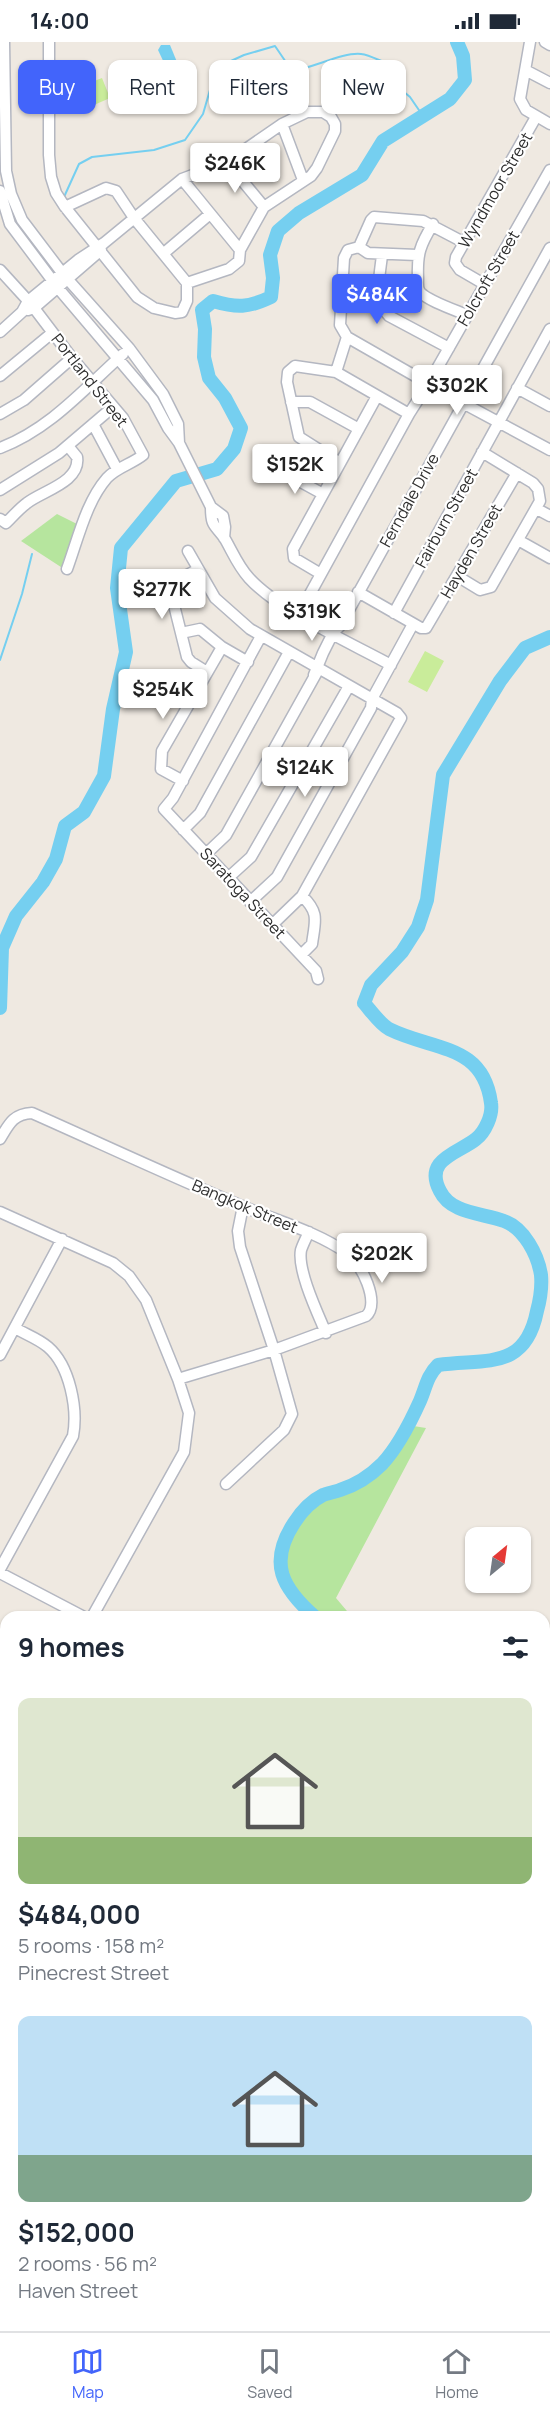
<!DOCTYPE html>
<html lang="en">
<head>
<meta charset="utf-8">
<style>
	:root { --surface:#fff; --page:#f2f2f3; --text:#1f2937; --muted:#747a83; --line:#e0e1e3; --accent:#4264fb }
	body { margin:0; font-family:Manrope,sans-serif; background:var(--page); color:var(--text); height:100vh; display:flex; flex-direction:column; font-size:22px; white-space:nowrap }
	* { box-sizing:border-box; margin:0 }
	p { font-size:20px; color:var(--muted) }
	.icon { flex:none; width:33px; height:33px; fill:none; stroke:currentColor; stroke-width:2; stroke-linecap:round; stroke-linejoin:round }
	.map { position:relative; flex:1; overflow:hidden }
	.details { position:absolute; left:0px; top:1569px; width:550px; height:720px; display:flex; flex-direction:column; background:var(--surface); border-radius:18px 18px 0 0; box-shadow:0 2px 4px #0004 }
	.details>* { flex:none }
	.banner { position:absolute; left:18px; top:18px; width:514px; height:54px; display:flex; gap:12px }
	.needle { width:39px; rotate:29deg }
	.controls { position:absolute; left:465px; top:1485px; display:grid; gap:12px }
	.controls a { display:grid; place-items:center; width:66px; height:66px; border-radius:12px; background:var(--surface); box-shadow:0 2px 4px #0004; font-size:30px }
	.price { position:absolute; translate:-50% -51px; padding:0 14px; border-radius:6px; background:#fff; color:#222; font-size:20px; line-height:39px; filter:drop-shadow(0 2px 3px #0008) }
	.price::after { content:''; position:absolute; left:50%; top:36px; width:18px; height:14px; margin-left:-9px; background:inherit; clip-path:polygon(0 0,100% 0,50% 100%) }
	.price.on { background:var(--accent); color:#fff }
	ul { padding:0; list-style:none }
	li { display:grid; align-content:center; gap:12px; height:318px; padding:0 18px }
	li span { display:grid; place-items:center; height:186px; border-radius:12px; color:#555 }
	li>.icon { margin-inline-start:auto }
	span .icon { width:108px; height:108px; fill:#fffc; stroke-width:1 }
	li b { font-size:26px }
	h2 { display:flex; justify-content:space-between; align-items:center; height:72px; padding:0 18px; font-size:26px }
	.pill { padding:0 21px; border-radius:12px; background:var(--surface); box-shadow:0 2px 4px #0004; font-size:21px; line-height:54px }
	.pill.on { background:var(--accent); color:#fff }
	.status { display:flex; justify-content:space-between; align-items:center; height:42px; padding:0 30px; background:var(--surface); direction:ltr }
	.status svg { height:16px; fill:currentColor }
	.tabs { display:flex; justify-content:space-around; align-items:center; height:84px; border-top:2px solid var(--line); background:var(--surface); font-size:16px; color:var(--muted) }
	.tabs a { display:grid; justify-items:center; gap:3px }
	.tabs .on { color:var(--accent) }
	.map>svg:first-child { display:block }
	.industrial { fill:#e3e1e8 }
	.green { fill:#b6e59e }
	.pitch { fill:#c9ec9a }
	.water { fill:#75cff0 }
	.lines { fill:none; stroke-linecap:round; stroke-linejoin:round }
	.stream { stroke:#75cff0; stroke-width:2 }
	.river { stroke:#75cff0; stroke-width:14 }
	.minor-casing { stroke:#b4b7c1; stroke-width:13 }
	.minor { stroke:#fff; stroke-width:10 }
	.labels { text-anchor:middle; stroke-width:4.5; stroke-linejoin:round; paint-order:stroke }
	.street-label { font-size:16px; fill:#2e2e2e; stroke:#fff }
</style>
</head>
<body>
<div class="status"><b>14:00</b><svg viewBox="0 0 49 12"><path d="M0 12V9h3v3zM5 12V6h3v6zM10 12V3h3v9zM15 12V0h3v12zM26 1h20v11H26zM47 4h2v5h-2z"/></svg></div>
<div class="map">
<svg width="550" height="2289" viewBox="0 0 550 2289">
	<rect width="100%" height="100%" fill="#efe9e1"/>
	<path class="industrial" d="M6,1809v214l-6,1v-213z"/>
	<path class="green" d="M57,472l22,11 -15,44 -43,-28z
		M407,1383l19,3 -90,170 16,19c-34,0 -47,7 -64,-29 -3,-6 -8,-14 -9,-21 -3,-26 20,-60 43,-71 14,-7 30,-9 43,-18 20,-13 30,-33 42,-53z
		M6,2023v256l-6,10v-265z"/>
	<path class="pitch" d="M102,36l8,20 -32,14 -9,-21z
		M425,609l19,10 -17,31 -19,-10z"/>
	<path class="water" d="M161,3h9l7,17 -11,5 -8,-17z"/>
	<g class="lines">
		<path class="stream" d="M64,155l15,-33 13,-7 62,-7 31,-10 18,-26 9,-31 8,-17 24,-11 31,-9 17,25c21,-3 51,-19 69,-17 9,1 19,7 28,10l8,22 13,11 13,19
			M0,618l22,-66 10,-40"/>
		<path class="river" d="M0,966l2,-60 14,-32 27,-34 13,-23 9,-33 19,-14 20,-36 9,-67 13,-57 -9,-64 4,-40 55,-67 41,-12 17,-20 7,-21 -16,-30 -16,-20 -5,-21 1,-28 -3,-19 11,-9c24,7 35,7 58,-4l2,-19 -3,-23 8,-24 21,-18 63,-38 21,-34 67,-42 15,-19 -2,-24 -6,-14
			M315,1575c-33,-29 -47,-54 -21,-94 7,-11 17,-22 29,-28 5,-2 12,-3 17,-5 16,-5 31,-15 42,-26 16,-17 29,-43 38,-63 6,-14 7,-25 18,-36 46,-7 87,7 99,-54 3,-11 5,-25 4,-36 -3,-20 -17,-47 -37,-54 -21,-8 -53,-7 -64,-30 -17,-32 19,-38 36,-52 9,-7 17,-24 15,-36 -8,-60 -58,-52 -102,-74 -9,-5 -18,-18 -25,-26l7,-18 31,-33 16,-25 9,-27 16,-125 57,-94 25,-33 25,-11
			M0,2080l6,-1"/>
		<defs>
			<path id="minor" d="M4,0l2,129 5,23 11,26 41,54 66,74 34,46 15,30 1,19
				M530,0l-10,57 6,11 24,14
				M545,0l5,3
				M527,29l23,12
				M282,82l21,56
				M227,120l37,45
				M182,137l58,71
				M0,149l10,33 48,64 95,112 15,28 11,15 32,64 12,9 2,11 -1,11
				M65,165l41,-19 10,3 18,27 53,65
				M433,182c-13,21 -16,30 -15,54 0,5 -1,10 2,14 8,9 35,18 47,23
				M465,201l-42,-22 -49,-4 -3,3 -12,27 -11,3 -4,8 -4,67 7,12 75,43 5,6 21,9 102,55
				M359,205l9,6 49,2
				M164,211l46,-39
				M382,213c-2,20 -9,46 7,61l60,32
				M0,228l31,34 41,54 51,60 20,37c-11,9 -26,12 -36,23 -21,24 -29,61 -40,91
				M484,242l-24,-14 -5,-7 1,-6 80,-140
				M28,268l6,-2 67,-58
				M0,290l22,-20 6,-11 50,-41 26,-17 78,-64 45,-17 55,-38 25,-12h16l8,5 4,7v7l-18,37 -6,8 -47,31 -24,43 -1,11 -10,8 -42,14v18l-5,11 -7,1 -21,-5 -17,-11 -72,-90 -9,-14 -5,-16 -2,-22v-113
				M336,330l11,-35
				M0,334l52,-43
				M517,346l33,18
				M291,360h19l49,27
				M0,372l24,-14 48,-42
				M93,382l24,45
				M0,406c50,-19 84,-59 123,-94
				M340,421l-41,-26 -12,-55 1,-10 7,-6 41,6 73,42
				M281,429l42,23
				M0,448l59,-37 54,-46
				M211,465c0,21 4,17 14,32 8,14 13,27 24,39 30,33 102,65 142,87
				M537,467l13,7
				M0,477l6,4c7,-7 13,-14 21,-20 15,-12 54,-21 50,-46l-9,-11
				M518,498l32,18
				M188,509l27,47 35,31 147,84 4,5 -99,178 -30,29
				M197,528l-16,8 -8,23 14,56 4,5 16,10
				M321,532l-27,-16 -1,-9 84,-153
				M457,534l23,14 11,-3 49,-86 -2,-12 -5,-6 -51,-31
				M358,550l63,36h5l91,-155
				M394,571l156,-284
				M299,572l110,-200 21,-33 120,-211
				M181,591l19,-4 22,18 26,15
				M261,594l-88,162 -9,11 152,162 2,8
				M314,633l9,-22 10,-20 7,-7 210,-378
				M183,739l-22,-12 1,-18 60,-104
				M183,788l17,-17 89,-161
				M207,811l19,-18 91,-163
				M229,835l22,-20 98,-171
				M250,860l27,-25 94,-169 1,-9 41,-75
				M301,913l11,-11c3,-23 8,-31 -10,-48
				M0,1097c9,-15 13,-25 32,-26 70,31 140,64 210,93 35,15 73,25 105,47 14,9 34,51 19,63l-92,34 -96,29
				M0,1170l113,51 16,13 17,24 32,79 11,34 -5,39 -92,165
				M309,1190c-3,6 -6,12 -8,18 -4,20 17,64 25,83
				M0,1313l62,-116
				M226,1442l58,-54 8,-16 -18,-64 -34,-103 -2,-16 5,-25
				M0,1527l73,-133c5,-27 -3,-70 -25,-89 -9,-8 -23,-13 -33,-19
				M0,1531l84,44
				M0,1737l6,-9
				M0,1931l6,-4"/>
		</defs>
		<use href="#minor" class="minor-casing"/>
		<use href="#minor" class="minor"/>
	</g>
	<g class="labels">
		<g class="street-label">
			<text transform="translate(495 148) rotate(-60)" y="6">Wyndmoor Street</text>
			<text transform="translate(488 236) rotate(-60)" y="6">Folcroft Street</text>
			<text transform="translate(90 338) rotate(52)" y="6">Portland Street</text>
			<text transform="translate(409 458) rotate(-61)" y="6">Ferndale Drive</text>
			<text transform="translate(446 476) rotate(-61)" y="6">Fairburn Street</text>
			<text transform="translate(471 509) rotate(-60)" y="6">Hayden Street</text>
			<text transform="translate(243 851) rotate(47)" y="6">Saratoga Street</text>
			<text transform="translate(245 1164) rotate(23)" y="6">Bangkok Street</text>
		</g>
	</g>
</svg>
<div class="controls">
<a><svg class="needle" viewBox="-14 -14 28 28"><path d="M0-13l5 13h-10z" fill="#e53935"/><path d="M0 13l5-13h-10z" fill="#747a83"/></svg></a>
</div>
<b class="price" style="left:235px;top:152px">$246K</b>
<b class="price on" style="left:377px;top:283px">$484K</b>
<b class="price" style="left:457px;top:374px">$302K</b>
<b class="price" style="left:295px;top:453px">$152K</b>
<b class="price" style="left:162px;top:578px">$277K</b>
<b class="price" style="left:312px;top:600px">$319K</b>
<b class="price" style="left:163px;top:678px">$254K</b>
<b class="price" style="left:305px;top:756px">$124K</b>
<b class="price" style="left:382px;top:1242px">$202K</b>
<div class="banner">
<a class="pill on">Buy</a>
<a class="pill">Rent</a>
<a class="pill">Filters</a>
<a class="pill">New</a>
</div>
<section class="details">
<h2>9 homes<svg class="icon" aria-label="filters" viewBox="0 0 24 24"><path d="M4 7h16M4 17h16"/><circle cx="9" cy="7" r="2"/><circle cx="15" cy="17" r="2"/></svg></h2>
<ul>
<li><span style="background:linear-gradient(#dfe7d0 75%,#8fb573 0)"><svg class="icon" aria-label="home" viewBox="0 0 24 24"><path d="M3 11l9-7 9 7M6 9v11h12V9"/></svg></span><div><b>$484,000</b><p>5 rooms · 158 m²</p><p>Pinecrest Street</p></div></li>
<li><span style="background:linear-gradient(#bfe0f5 75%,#7fa58c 0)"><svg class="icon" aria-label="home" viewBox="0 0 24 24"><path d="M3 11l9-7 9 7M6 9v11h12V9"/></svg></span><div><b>$152,000</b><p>2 rooms · 56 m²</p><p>Haven Street</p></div></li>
</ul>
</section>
</div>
<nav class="tabs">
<a class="on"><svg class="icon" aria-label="map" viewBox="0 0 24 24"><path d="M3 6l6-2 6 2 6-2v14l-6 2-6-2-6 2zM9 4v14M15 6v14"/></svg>Map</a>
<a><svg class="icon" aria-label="saved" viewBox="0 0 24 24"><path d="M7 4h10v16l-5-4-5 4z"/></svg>Saved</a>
<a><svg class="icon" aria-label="home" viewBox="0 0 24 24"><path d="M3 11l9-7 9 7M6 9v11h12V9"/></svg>Home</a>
</nav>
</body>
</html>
